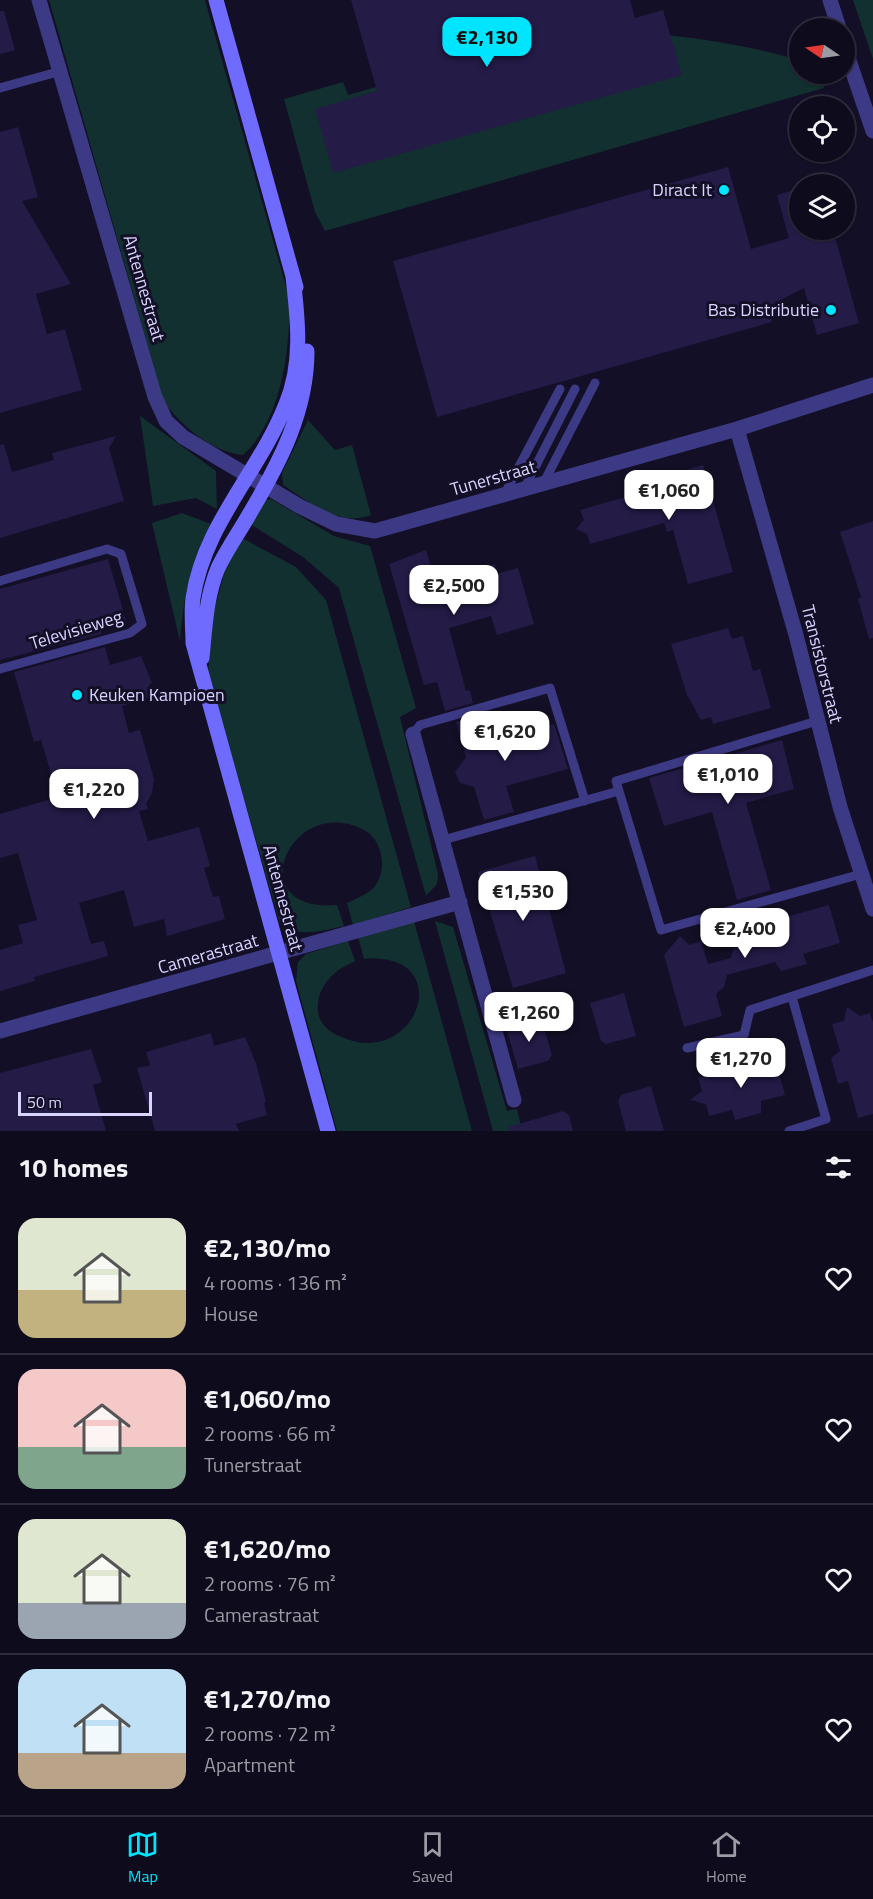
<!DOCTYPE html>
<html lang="en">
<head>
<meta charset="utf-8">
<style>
	:root { --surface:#0e0b1c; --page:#1c1929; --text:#f1f3f6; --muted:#9b9ba3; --line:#2e2b3b; --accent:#00e5ff }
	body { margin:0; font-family:"Titillium Web",sans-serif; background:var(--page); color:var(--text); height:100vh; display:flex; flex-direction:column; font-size:22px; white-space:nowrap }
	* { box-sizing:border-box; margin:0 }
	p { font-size:20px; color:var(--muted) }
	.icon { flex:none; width:33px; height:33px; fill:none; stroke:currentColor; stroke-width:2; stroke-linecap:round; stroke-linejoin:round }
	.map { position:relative; height:1131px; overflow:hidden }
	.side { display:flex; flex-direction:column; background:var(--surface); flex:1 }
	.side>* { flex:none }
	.needle { width:39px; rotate:283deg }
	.controls { position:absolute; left:789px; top:18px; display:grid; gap:12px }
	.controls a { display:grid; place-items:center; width:66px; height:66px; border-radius:50%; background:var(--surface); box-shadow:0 2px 4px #0004,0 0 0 2px var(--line); font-size:30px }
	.scale { position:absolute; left:18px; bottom:15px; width:134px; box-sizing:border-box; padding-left:6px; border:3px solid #d9d4ff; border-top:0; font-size:16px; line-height:21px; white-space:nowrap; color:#d9d4ff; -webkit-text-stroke:4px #130f26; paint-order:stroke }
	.price { position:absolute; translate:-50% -51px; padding:0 14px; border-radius:12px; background:#fff; color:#222; font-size:20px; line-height:39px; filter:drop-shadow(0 2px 3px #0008) }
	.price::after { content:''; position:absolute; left:50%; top:36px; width:18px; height:14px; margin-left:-9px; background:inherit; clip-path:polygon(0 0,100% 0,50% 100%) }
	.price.active { background:var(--accent); color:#111 }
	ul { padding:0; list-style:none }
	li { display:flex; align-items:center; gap:18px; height:150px; padding:0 18px }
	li+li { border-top:2px solid var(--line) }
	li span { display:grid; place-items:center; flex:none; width:168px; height:120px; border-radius:18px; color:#555 }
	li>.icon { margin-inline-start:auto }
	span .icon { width:72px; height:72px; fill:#fffc; stroke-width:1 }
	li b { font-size:26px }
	h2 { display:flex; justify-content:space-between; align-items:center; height:72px; padding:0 18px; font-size:26px }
	.dock { display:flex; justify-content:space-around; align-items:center; height:84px; border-top:2px solid var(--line); background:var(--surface); font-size:16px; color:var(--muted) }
	.dock a { display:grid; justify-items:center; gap:3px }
	.dock .active { color:var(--accent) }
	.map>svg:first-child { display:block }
	.green { fill:#12302f }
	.building { fill:#241b47 }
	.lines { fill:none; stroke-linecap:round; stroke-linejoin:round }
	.lane { stroke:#3d3a85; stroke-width:9 }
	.street { stroke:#3d3a85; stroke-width:15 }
	.secondary { stroke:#6f6bff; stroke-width:15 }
	.poi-dot { fill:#00e5ff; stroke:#130f26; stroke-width:2 }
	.labels { text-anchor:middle; stroke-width:6; stroke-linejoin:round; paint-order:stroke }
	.poi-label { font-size:18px; fill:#d9d4ff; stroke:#130f26; text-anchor:end }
	.street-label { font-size:18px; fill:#d9d4ff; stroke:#130f26 }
</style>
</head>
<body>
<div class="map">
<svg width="873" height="1131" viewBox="0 0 873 1131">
	<rect width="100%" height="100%" fill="#130f26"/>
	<path class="green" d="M49,0h156l84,297c2,49 -7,123 -46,158 -32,-3 -61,-29 -79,-53z
		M853,0h20v59z
		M575,30c75,1 152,9 224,30l1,14h20l4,14 -499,143 -10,-19 -31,-113 59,-17 5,13z
		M140,416l76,55 1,38 -21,-11 -43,8z
		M308,420l27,30 17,-5 19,70c-32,13 -63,-14 -88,-30l-1,-12z
		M271,499l63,37 36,10 46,162 -16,9 38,157 -1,10 -11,12 -87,-308 -36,-31 -53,-33 13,-24z
		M182,513l29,11c-21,44 -27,68 -31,117l-28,-118z
		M242,538l54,29 30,33 85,307 -58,18 -6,-22c8,-4 22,-9 28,-17 13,-17 7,-47 -11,-56 -74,-38 -125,83 -27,75l7,21c-24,5 -44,12 -64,-2l-72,-251 5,-59 13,-47z
		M414,921l58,210h-135l-41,-150 2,-19 8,-8 42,-13 7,20c-7,4 -15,7 -20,12 -20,16 -26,48 0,61 81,43 126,-84 29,-75l-6,-22z
		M435,921l18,6 54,184 10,-2 5,22h-29z"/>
	<path class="building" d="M351,0h279l5,18 28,-8 19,65 -349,98 -18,-64 62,-18z
		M0,11h4l11,39 -15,4z
		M18,127l20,70 -16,4 49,83 -35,10 11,40 18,-5 17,61 -82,23v-281z
		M728,167l23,82 38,-11 -12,-43 23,-7v42h33l26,93 -42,12 -13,-47 -37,19 5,15 -335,95 -44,-156z
		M116,436l-7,12 15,53 -124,37v-93l4,-1 8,28 42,-12 -2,-7z
		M703,465l30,107 -45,12 -15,-54 -6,2 -3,-9 -74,21 -3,-10 -11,-5 8,-9 -4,-10 81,-23 -3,-9z
		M873,521v117l-4,1 -11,-40 3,-2 -21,-65z
		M426,550l9,31 60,-17 1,10 22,-6 16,56 -37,11 -6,-19 -42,12 17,63 4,-1 3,13 -28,8 -8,-29 -13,3 -35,-121z
		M108,559l19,65 -26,7v3l-101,26v-71z
		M728,628l4,11 11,-3 10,35 7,-2 11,39 -58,16 -2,-7 -10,3 -14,-25 -16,-51z
		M105,647l5,18 31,-9 11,27 -3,1 4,13 -31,9 7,27 11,-3 14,49 -2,14 -6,11 2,5 -9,2 9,30 51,-14 11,39 -6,2 9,29 6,-1 6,23 -58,17 -3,-17 -30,8 -10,-37 -45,13 12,41 13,-3 4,15 -74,21 1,4 -35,10v-41l23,-7 -5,-18 19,-5 -19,-67 -18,5v-44l58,-17 -17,-57 -7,2 -20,-70z
		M477,716v2l9,-2 8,25 60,-17 14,45 -62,17 8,26 -30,8 -10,-33 -14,-4 -5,-11 11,-15 -10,-35z
		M782,740l12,49 -48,14 25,87 -34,10 -25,-88 -48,14 -15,-48z
		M535,856l31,117 -53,15 -35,-116z
		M829,905l11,38 -37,11 4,10 -26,7 -6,-9 -48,13 -3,12 -8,7 6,22 -38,11 -20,-72 16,-19 9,9 12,-4 7,23 23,-6 2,-8 6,-6 -3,-13z
		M624,993l12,43 -30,8 -5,-3 -11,-38z
		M847,1007l13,9 10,-3 3,9v92l-15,4 -10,-37 -10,3 -7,-26 9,-7 -8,-27 12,-3z
		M541,1017l11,38 -4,6 -30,8 -12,-42z
		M211,1033l3,13 31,-9 11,26 10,39 -2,1 3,12 -31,9 3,7h-84l-18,-63 13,-3 -4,-13z
		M91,1049l11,33 -9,3 13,46h-106v-58z
		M774,1056l11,39 -24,6v12l-26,7 -3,-10 -23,6 -3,-12 -16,-4 12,-9 -4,-13z
		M651,1086l13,45h-38l-8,-30 3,-6z
		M563,1111l6,4 4,16h-64l-1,-4z"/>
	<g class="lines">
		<path class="lane" d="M0,88l61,-17
			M543,484l52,-101
			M524,489l51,-100
			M504,495l56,-106
			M0,581l107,-32 14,5 21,70 -12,9 -130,36
			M817,721l-201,60 3,10 42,139 200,-56
			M413,734l7,-9 130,-37 35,113
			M443,840l176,-49
			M687,1048l57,-13 6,-25 123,-40
			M789,1131l37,-12 -34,-122"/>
		<path class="street" d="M39,0l116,397 11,24 17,16 116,69 37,18 39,7 362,-102 136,-44
			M830,0l9,28
			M844,46l29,85
			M737,429l59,206 44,172 33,102
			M413,734l101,366
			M0,1031l460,-129"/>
		<path class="secondary" d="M216,0l80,287
			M293,277c5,43 10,86 -7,127 -26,67 -82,120 -93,194 -2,14 0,31 0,45l135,488
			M202,658c3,-30 4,-61 16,-90 9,-19 22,-37 32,-55 30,-51 57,-102 57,-162"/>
	</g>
	<g class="poi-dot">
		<circle cx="724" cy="190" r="6"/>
		<circle cx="831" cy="310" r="6"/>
		<circle cx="77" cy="695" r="6"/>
	</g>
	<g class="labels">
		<g class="poi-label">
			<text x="712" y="196">Diract It</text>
			<text x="819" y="316">Bas Distributie</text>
			<text x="89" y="701" text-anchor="start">Keuken Kampioen</text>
		</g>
		<g class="street-label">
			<text transform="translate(144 288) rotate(74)" y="6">Antennestraat</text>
			<text transform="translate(493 478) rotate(-16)" y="6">Tunerstraat</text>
			<text transform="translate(76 630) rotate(-17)" y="6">Televisieweg</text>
			<text transform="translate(822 664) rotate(76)" y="6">Transistorstraat</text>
			<text transform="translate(283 898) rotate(75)" y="6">Antennestraat</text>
			<text transform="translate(208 954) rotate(-16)" y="6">Camerastraat</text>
		</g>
	</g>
</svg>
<div class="controls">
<a><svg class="needle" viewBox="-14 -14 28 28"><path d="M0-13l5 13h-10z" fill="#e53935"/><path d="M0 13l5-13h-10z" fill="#9b9ba3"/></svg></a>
<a><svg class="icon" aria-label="locate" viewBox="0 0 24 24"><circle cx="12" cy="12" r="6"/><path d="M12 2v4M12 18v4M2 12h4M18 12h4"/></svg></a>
<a><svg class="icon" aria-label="layers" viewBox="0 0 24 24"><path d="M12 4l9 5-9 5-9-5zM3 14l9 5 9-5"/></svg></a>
</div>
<div class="scale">50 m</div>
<b class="price active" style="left:487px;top:68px">€2,130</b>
<b class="price" style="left:669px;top:521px">€1,060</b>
<b class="price" style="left:454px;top:616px">€2,500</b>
<b class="price" style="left:505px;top:762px">€1,620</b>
<b class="price" style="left:728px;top:805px">€1,010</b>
<b class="price" style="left:94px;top:820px">€1,220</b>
<b class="price" style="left:523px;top:922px">€1,530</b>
<b class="price" style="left:745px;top:959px">€2,400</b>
<b class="price" style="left:529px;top:1043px">€1,260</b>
<b class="price" style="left:741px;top:1089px">€1,270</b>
</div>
<section class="side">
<h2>10 homes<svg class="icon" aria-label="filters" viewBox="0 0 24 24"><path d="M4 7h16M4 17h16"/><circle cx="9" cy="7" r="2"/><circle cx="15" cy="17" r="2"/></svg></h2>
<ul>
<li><span style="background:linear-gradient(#dfe7d0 60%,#c2b280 0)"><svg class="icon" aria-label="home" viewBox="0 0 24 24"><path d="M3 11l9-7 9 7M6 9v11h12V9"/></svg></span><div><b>€2,130/mo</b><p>4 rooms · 136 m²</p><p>House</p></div><svg class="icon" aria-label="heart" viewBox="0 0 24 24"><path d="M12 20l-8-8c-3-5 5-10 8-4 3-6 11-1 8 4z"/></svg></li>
<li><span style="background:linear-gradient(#f6c9c9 65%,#7fa58c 0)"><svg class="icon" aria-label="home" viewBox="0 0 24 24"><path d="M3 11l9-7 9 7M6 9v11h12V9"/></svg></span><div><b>€1,060/mo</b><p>2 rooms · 66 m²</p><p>Tunerstraat</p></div><svg class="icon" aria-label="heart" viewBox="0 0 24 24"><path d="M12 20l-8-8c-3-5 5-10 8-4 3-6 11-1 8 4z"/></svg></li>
<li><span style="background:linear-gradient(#dfe7d0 70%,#9aa5b1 0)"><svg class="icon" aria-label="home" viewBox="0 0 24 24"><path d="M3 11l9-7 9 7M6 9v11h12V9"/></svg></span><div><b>€1,620/mo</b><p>2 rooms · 76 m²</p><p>Camerastraat</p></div><svg class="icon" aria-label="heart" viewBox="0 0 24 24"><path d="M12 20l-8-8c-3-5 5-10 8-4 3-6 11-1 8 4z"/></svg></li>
<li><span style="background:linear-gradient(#bfe0f5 70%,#b9a48a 0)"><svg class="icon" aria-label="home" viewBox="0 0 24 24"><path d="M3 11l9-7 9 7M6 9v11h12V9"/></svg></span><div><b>€1,270/mo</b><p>2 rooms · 72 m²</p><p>Apartment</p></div><svg class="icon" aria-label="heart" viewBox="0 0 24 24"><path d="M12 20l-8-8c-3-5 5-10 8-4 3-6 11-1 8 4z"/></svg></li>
</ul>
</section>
<nav class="dock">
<a class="active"><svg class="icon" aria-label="map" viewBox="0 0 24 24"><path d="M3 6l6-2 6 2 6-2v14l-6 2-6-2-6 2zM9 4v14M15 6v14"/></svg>Map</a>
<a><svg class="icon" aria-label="saved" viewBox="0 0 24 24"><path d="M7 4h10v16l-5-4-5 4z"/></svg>Saved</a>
<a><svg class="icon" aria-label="home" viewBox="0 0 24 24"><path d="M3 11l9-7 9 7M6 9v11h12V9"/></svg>Home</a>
</nav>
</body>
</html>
